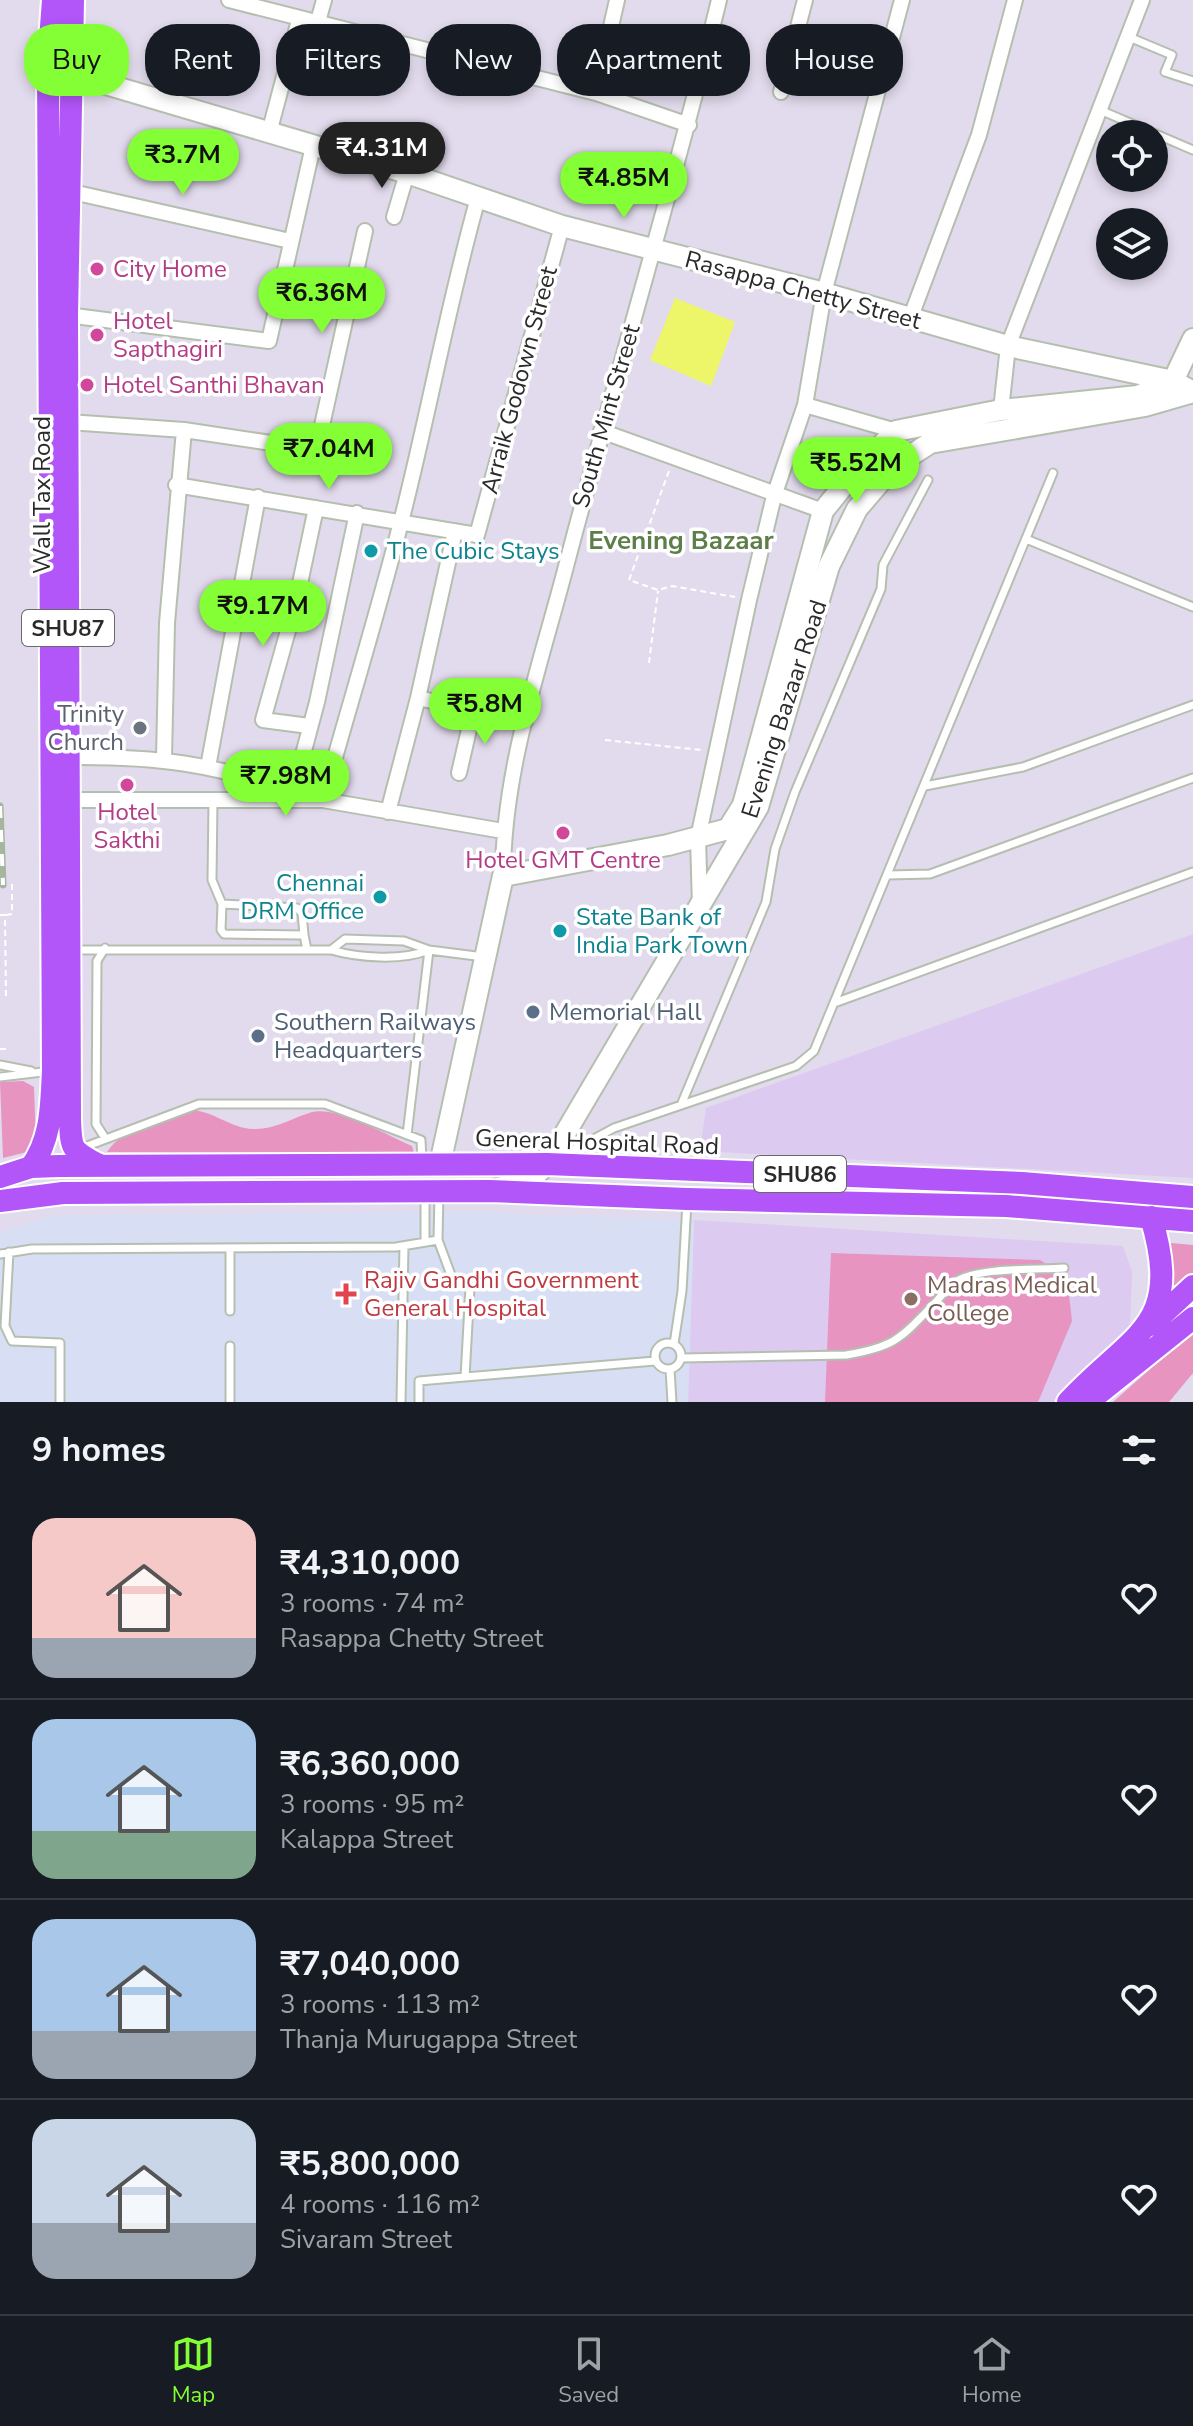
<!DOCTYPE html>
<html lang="en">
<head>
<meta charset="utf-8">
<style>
	:root { --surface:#171b24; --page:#242831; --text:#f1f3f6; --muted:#9ea1a6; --line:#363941; --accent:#84ff36 }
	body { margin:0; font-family:"Nunito Sans",sans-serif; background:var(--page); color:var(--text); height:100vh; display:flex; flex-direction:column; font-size:30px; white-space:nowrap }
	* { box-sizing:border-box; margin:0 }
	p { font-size:26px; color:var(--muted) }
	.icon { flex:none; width:44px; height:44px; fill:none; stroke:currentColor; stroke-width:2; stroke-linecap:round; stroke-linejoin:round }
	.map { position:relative; height:1402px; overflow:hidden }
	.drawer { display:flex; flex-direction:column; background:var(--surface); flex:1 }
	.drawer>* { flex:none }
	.guide { position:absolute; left:24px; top:24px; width:1146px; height:72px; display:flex; gap:16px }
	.buttons { position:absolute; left:1096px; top:120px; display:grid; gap:16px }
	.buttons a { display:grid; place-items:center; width:72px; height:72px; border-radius:50%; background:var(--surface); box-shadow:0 4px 12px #0003; font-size:40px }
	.price { position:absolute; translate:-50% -68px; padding:0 18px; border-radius:28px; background:var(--accent); color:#111; font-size:26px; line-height:52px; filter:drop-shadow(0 2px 4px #0008) }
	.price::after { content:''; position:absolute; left:50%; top:48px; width:24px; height:18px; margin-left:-12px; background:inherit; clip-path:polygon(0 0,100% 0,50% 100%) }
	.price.active { background:#222; color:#fff }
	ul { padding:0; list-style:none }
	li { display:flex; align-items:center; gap:24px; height:200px; padding:0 32px }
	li+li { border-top:2px solid var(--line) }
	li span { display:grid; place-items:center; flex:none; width:224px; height:160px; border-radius:24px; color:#555 }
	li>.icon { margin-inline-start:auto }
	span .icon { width:96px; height:96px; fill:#fffc; stroke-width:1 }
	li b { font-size:34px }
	h2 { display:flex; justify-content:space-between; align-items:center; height:96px; padding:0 32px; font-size:34px }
	.pill { padding:0 28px; border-radius:32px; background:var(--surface); box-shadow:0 4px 12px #0003; font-size:28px; line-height:72px }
	.pill.active { background:var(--accent); color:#111 }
	.dock { display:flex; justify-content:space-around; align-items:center; height:112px; border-top:2px solid var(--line); background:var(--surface); font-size:22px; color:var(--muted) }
	.dock a { display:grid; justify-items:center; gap:4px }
	.dock .active { color:var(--accent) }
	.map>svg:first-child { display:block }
	.education { fill:#dccaf0 }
	.medical { fill:#d8dff4 }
	.green { fill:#e794c1 }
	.water { fill:#ecf668 }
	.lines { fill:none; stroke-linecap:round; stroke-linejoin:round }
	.lane-casing { stroke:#b5bfaf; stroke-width:11 }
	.street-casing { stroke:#b5bfaf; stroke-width:18 }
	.secondary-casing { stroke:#b5bfaf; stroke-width:24 }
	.primary-casing { stroke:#fff; stroke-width:26 }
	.path { stroke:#fff; stroke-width:2; stroke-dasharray:6 4; stroke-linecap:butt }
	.lane { stroke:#fff; stroke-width:7 }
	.street { stroke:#fff; stroke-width:14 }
	.secondary { stroke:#fff; stroke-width:20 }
	.primary { stroke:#b255f9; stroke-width:22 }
	.rail-casing { stroke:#a6b69e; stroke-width:7 }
	.rail { stroke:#fff; stroke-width:4; stroke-dasharray:12; stroke-linecap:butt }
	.hotel-dot { fill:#d1479c; stroke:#fff; stroke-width:3 }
	.culture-dot { fill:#0f9aa8; stroke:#fff; stroke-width:3 }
	.worship-dot { fill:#6b7280; stroke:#fff; stroke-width:3 }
	.service-dot { fill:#5c6f8a; stroke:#fff; stroke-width:3 }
	.health-dot { fill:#e0444e; stroke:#fff; stroke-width:3 }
	.education-dot { fill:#8d6e63; stroke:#fff; stroke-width:3 }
	.labels { text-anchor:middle; stroke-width:7; stroke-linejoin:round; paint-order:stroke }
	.shield { fill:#fff; stroke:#6a6a6a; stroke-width:2 }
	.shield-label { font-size:22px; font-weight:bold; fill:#2a2a2a }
	.hotel-label { font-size:24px; fill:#b23c85; stroke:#fff; text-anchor:start }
	.street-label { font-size:24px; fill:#2a2a2a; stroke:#fff }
	.culture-label { font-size:24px; fill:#0d838f; stroke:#fff; text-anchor:start }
	.worship-label { font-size:24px; fill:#5b616d; stroke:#fff; text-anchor:end }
	.service-label { font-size:24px; fill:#4e5e75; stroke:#fff; text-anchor:start }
	.health-label { font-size:24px; fill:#be3a42; stroke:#fff; text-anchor:start }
	.education-label { font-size:24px; fill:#785e54; stroke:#fff; text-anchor:start }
	.neighbourhood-label { font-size:26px; font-weight:bold; fill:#5c7e48; stroke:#fff }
</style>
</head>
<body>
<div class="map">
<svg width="1193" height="1402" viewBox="0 0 1193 1402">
	<rect width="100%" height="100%" fill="#e2dbed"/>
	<path class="education" d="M1193,934v244l-493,-27 6,-43z
		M694,1220l429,26 9,26 -2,54 -77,76h-365z"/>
	<path class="medical" d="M466,1212l228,8 -6,182h-688v-169l53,-18z"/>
	<path class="green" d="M23,1081l11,6 2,56 -5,8 -28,7 -3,-76z
		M194,1110c22,3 37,18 59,19 21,1 39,-11 59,-17 25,-6 75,23 100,34l2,7 -307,-1c15,-24 60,-37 87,-42z
		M1161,1242l32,3v30l-16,16 -8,-4z
		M831,1253l209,7 27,18 5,43 -34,81h-213z
		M1193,1331v42l-24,29h-56z"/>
	<path class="water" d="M675,298l60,24 -24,64 -61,-26z"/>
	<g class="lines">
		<defs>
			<path id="lane" d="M1129,37l43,18 -7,17 28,9
				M1100,110l93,40
				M1026,539l167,68
				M925,786l98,-19 170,-62
				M213,800l-1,80 10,24 -1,26 3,4 80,1 3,15
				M888,875l42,-1 263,-96
				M222,904l75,4 5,5 2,22
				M345,939l59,2 25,9c-27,11 -70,8 -98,0z
				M105,948l-8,13 -1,163 9,14
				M73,950h258
				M837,1002l356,-130
				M0,1065l31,6
				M0,1077l51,-6
				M681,1105l85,-203 9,-53 20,-57 86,-203 2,-24 45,-85
				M407,1135l22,-185 55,7
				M82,1148l117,-44h126l96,36 1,22
				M560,1157l54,-29 182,-62 18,-15 239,-578
				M425,1242v-46
				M230,1248v63
				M9,1252l-4,74 7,15 48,2v59
				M0,1254l32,-5 364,-2 42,-7
				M655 1356a13 13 0 1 1 26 0a13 13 0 1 1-26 0Z
				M674,1344l8,-53 5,-89
				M230,1346v56
				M681,1358l165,-3c48,-8 54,-16 87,-50 7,-7 14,-18 22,-23 23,-15 81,-12 109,-14
				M670,1369l2,33
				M465,1377l190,-16
				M401,1402l3,-156
				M419,1402v-21l46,-4 5,-89 -16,-5 -16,-43 1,-47"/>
			<path id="street" d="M229,0l367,93 93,32
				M317,25l7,-25
				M781,92l24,-92
				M596,93l21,-93
				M269,133l30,-113
				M68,191l222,50
				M394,217l13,-44
				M67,315l202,26 44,-195
				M910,319l69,-184 36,-135
				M805,405l91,26
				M1001,410l7,-64 134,-346
				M68,422l116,8 194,29
				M601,431l222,80
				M317,448l48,-217
				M176,485l301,50 85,-309
				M418,698l107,24
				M309,726l-46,-6 33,-118 20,-94
				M69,757c83,-1 148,6 226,37
				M164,758l3,-135 17,-193
				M208,767l50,-270
				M459,773l14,-61
				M293,792l24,-90 40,-189
				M70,800h253l180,31
				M323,800c26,-94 55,-187 79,-282 27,-106 46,-214 76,-320
				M388,812l30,-114 37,-167
				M503,876c0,-103 35,-204 61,-302 50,-192 108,-381 155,-574
				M700,906l-2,-68 51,-238 25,-104 31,-91 19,-112 78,-293"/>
			<path id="secondary" d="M48,67l359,106 155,53 262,67 184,53 165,35 20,11
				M1173,381l20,-42
				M440,1164l63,-288 165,-31 60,-16 15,-24 80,-294 34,-42 39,-38 105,-21 137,-14 35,-15
				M499,1188l31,-8 17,-16 211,-357 71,-241 28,-57 36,-42 37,-24 215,-37 48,-14"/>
			<path id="primary" d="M73,0l-6,315 3,804c1,31 1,31 29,46
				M31,1167c21,-29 20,-62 22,-96l-5,-1004 5,-67
				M0,1177l31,-10 28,-1 488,-2 475,19 171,14
				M0,1201l63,-8 426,-2 198,8 319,7 187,15
				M1151,1325l42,-39
				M1068,1402c65,-70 116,-74 83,-185
				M1088,1402l105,-84"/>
		</defs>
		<use href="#lane" class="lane-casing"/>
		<use href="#street" class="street-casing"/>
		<use href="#secondary" class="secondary-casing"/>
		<use href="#primary" class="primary-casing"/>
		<path class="path" d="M669,471l-40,109 29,10 14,-4 63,11
			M254,592l29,7
			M649,663l9,-72
			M605,740l97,10
			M0,915h5l1,83
			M6,915l6,-1v-34
			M0,1049h9"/>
		<use href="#lane" class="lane"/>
		<use href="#street" class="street"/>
		<use href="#secondary" class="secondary"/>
		<use href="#primary" class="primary"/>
		<defs>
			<path id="rail" d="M0,806l3,79"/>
		</defs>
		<use href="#rail" class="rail-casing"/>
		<use href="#rail" class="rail"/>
	</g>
	<g class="hotel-dot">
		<circle cx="97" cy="269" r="8"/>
		<circle cx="97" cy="335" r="8"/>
		<circle cx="87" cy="385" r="8"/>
		<circle cx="127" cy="785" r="8"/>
		<circle cx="563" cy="833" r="8"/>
	</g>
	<g class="culture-dot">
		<circle cx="371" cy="551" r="8"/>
		<circle cx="380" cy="897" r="8"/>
		<circle cx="560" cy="931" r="8"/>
	</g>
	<circle class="worship-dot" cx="140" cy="728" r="8"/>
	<g class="service-dot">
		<circle cx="533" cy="1012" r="8"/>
		<circle cx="258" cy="1036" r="8"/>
	</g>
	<path class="health-dot" d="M342 1282h8v8h8v8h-8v8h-8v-8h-8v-8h8z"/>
	<circle class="education-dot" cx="911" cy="1299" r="8"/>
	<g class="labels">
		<g class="shield">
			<rect x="22" y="610" width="92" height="36" rx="6"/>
			<rect x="754" y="1156" width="92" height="36" rx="6"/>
		</g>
		<g class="shield-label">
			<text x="68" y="636">SHU87</text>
			<text x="800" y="1182">SHU86</text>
		</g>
		<g class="hotel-label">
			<text x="113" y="277">City Home</text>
			<text x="113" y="329">Hotel<tspan x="113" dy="28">Sapthagiri</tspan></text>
			<text x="103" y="393">Hotel Santhi Bhavan</text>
			<text x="127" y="820" text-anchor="middle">Hotel<tspan x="127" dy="28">Sakthi</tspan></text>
			<text x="563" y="868" text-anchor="middle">Hotel GMT Centre</text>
		</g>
		<g class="street-label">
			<text transform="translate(803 290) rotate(15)" y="8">Rasappa Chetty Street</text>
			<text transform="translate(519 380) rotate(-75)" y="8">Arraik Godown Street</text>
			<text transform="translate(606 416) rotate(-74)" y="8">South Mint Street</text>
			<text transform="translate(42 495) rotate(-90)" y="8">Wall Tax Road</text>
			<text transform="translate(784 709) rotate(-72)" y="8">Evening Bazaar Road</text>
			<text transform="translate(597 1142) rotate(2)" y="8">General Hospital Road</text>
		</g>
		<g class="culture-label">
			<text x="387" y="559">The Cubic Stays</text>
			<text x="364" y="891" text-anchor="end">Chennai<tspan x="364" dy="28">DRM Office</tspan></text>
			<text x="576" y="925">State Bank of<tspan x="576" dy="28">India Park Town</tspan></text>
		</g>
		<g class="worship-label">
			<text x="124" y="722">Trinity<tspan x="124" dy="28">Church</tspan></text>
		</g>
		<g class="service-label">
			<text x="549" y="1020">Memorial Hall</text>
			<text x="274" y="1030">Southern Railways<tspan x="274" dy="28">Headquarters</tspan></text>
		</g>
		<g class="health-label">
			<text x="364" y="1288">Rajiv Gandhi Government<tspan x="364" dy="28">General Hospital</tspan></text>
		</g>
		<g class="education-label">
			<text x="927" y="1293">Madras Medical<tspan x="927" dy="28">College</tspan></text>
		</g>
		<g class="neighbourhood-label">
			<text x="681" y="549">Evening Bazaar</text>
		</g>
	</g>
</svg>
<div class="buttons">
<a><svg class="icon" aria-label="locate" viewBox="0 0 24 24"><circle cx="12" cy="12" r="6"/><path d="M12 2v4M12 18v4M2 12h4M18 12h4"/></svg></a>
<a><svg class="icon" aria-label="layers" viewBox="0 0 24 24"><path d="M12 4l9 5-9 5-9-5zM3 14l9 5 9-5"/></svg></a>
</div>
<b class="price active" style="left:382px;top:190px">₹4.31M</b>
<b class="price" style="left:183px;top:197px">₹3.7M</b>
<b class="price" style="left:624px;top:220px">₹4.85M</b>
<b class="price" style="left:322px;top:335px">₹6.36M</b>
<b class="price" style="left:329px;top:491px">₹7.04M</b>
<b class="price" style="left:856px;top:505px">₹5.52M</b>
<b class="price" style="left:263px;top:648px">₹9.17M</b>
<b class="price" style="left:485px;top:746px">₹5.8M</b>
<b class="price" style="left:286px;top:818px">₹7.98M</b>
<div class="guide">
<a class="pill active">Buy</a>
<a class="pill">Rent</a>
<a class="pill">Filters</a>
<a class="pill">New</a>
<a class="pill">Apartment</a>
<a class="pill">House</a>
</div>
</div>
<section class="drawer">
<h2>9 homes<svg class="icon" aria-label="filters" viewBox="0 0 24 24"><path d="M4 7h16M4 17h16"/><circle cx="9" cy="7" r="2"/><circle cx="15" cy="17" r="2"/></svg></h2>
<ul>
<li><span style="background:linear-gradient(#f6c9c9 75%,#9aa5b1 0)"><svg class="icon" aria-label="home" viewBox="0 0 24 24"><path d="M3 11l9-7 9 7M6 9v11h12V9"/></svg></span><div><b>₹4,310,000</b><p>3 rooms · 74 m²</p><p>Rasappa Chetty Street</p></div><svg class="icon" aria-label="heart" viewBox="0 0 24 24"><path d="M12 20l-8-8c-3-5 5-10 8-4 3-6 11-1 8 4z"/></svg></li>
<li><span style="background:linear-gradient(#a9c7e8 70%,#7fa58c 0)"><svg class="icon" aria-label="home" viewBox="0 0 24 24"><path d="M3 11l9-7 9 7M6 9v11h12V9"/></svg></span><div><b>₹6,360,000</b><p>3 rooms · 95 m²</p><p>Kalappa Street</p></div><svg class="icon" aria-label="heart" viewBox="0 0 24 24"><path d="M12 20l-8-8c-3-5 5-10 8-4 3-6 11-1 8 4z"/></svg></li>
<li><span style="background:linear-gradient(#a9c7e8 70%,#9aa5b1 0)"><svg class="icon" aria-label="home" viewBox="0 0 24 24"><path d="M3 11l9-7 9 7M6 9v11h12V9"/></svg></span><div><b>₹7,040,000</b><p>3 rooms · 113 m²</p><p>Thanja Murugappa Street</p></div><svg class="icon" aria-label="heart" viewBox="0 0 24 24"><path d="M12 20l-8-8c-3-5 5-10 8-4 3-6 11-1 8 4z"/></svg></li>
<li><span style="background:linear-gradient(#c9d6e8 65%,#9aa5b1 0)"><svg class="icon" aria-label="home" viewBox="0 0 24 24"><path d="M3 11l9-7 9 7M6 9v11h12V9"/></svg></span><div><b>₹5,800,000</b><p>4 rooms · 116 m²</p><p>Sivaram Street</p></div><svg class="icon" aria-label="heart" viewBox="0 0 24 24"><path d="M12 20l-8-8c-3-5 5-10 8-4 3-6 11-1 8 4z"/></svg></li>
</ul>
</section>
<nav class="dock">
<a class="active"><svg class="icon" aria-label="map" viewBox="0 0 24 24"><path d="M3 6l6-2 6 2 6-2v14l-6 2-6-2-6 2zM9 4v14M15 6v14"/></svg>Map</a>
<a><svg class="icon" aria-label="saved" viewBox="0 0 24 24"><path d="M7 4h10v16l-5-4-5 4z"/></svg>Saved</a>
<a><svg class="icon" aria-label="home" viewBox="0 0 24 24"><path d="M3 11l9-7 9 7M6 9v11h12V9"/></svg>Home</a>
</nav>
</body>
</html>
